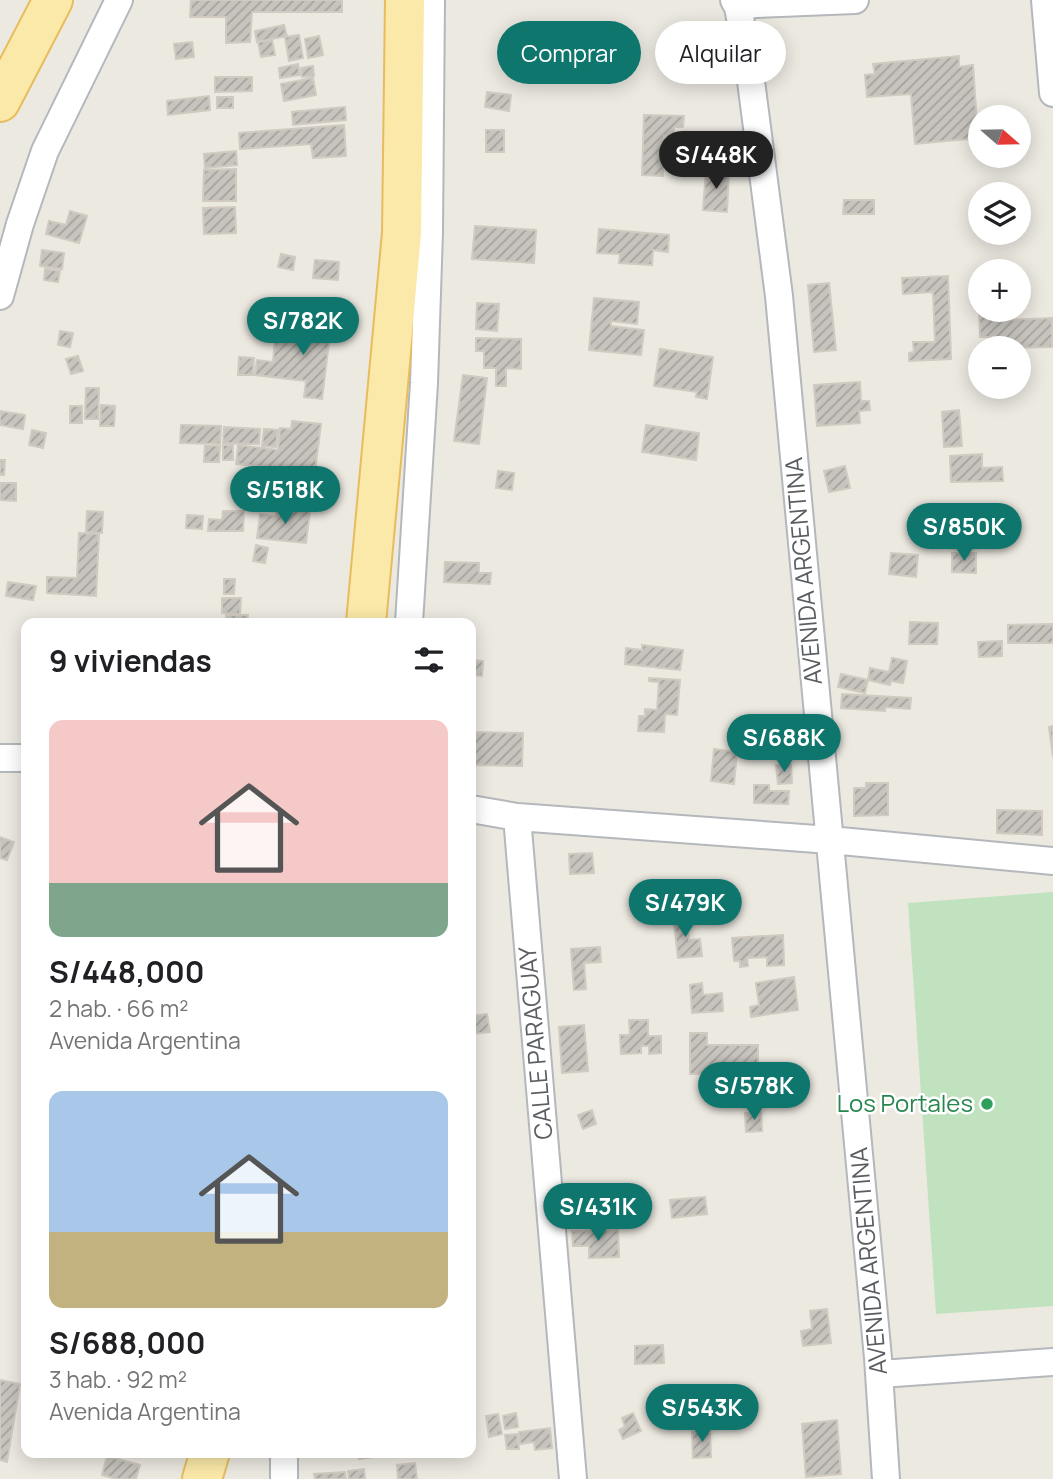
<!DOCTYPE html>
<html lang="es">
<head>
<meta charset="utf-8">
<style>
	:root { --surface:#fff; --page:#f2f2f2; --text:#202124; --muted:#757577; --accent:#0f766e }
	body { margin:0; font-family:Manrope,sans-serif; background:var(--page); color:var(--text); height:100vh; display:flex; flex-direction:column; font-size:26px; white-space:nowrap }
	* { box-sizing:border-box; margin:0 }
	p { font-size:23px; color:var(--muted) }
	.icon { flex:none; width:38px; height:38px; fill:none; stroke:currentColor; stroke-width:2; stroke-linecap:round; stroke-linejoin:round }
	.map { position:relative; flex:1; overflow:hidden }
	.side { position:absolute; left:21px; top:618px; width:455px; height:840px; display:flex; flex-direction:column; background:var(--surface); border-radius:14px; box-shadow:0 4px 18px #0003 }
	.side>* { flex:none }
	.guide { position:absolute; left:497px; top:21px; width:450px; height:63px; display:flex; gap:14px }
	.needle { width:46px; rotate:110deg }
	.fabs { position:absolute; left:968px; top:105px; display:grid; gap:14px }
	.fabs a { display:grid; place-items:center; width:63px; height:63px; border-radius:50%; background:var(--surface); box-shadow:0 4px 18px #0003; font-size:35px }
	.price { position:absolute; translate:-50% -60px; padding:0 16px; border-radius:24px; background:var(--accent); color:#fff; font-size:23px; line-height:46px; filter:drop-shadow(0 2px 4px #0008) }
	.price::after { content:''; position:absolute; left:50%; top:42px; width:21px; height:16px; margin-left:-10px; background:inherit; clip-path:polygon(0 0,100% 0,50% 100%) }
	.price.on { background:#222; color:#fff }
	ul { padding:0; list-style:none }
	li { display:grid; align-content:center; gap:14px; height:371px; padding:0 28px }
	li span { display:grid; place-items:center; height:217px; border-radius:14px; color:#555 }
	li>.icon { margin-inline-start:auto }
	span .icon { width:126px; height:126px; fill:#fffc; stroke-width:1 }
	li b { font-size:30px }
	h2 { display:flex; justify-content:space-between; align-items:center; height:84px; padding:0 28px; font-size:30px }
	.tag { padding:0 24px; border-radius:32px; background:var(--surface); box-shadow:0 4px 18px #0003; font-size:24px; line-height:63px }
	.tag.on { background:var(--accent); color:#fff }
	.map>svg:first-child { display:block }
	.pitch { fill:#c0e2bf }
	.building { fill:url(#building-hatch); stroke:#d0cac0; stroke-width:2 }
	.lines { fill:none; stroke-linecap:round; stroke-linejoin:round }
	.street-casing { stroke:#b4b7bb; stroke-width:30 }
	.primary-casing { stroke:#e8bc5d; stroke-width:42 }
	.street { stroke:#fff; stroke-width:26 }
	.primary { stroke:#fae9a8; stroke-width:38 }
	.leisure-dot { fill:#2e9e5b; stroke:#fff; stroke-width:2.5 }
	.labels { text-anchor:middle; stroke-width:5; stroke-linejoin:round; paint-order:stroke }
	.street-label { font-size:24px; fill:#5a5d61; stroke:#fff }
	.leisure-label { font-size:24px; fill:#27864d; stroke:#fff; text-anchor:end }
</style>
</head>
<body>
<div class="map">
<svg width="1053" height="1479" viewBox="0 0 1053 1479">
	<defs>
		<pattern id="building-hatch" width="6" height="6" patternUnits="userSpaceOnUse" patternTransform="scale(1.75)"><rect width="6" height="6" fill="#c7c4be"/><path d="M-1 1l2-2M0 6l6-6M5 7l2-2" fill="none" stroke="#a5a29e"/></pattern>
	</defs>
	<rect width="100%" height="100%" fill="#ece9e1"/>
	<path class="pitch" d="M1053,892v414l-117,8 -28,-411z"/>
	<path class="building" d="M191,0h151v12h-90l-2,30 -24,1v-26h-36z
		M284,25l3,11 -30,6 -2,-11z
		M299,35l4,23 -14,3 -4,-24z
		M319,36l4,19 -15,3 -3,-19z
		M272,40l3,15 -14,2 -3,-15z
		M192,42l2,15 -18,2 -2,-15z
		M959,56v11l14,-2 5,73 -63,6 -4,-50 -44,3 -2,-22 10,-1 -2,-10z
		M298,64l2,11 -20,3 -1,-10z
		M313,66l1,10 -12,1 -1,-9z
		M215,77h37v14l-37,1z
		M313,78l3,17 -32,6 -3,-17z
		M487,92l24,3 -2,16 -24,-4z
		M209,96l1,14 -42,5 -1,-14z
		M217,97h16v11h-16z
		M345,107l1,13 -53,5 -1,-13z
		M644,115l40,1 -1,11h-9v9h-10l-1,40 -21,-1z
		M344,125l2,31 -33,2 -2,-14 -71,5 -1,-16z
		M486,130h18v22h-18z
		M236,151l1,14 -32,3 -1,-14z
		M236,169v32h-33l1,-31z
		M706,170l23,1 -2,41 -24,-2z
		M844,200h30v14h-31z
		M235,207l1,26 -32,1 -1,-26z
		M70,211l17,5 -8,27 -33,-9 3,-13 17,4z
		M475,226l61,4 -2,33 -62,-4z
		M599,229l70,6 -1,17 -15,-2 -1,15 -33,-2 1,-9 -23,-1z
		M42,250l22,3 -2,16 -22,-3z
		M281,254l14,3 -2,13 -15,-3z
		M315,260l24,2 -1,18 -25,-2z
		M45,269l15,2 -2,11 -14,-2z
		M948,276l3,83 -42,2v-8l5,-1 -1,-10h22l-2,-50 -30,2 -1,-16z
		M829,283l7,67 -22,2 -6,-67z
		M594,298l45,4 -2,22 -26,-3v5l33,4 -3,25 -52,-5z
		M477,303l22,1 -2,27 -21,-2z
		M313,307l20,3 -11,89 -18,-2 2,-16 -51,-6 2,-15 16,2 2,-23 34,4z
		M979,309l24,1 1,10 48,-2v29l-53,1v-11h-19z
		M60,331l13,2 -3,14 -12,-2z
		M476,338l45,1v30l-15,-1v18h-10v-18h-12v-17h-8z
		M660,349l53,8 -6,42 -11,-2 1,-5 -43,-6z
		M78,356l5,15 -12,3 -5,-15z
		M239,357l15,1 -1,17h-15z
		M463,375l24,3 -8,66 -25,-3z
		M860,382l1,19h8l1,9 -11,1 1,12 -43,3 -3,-41z
		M86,388h13l-1,31h-13z
		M101,405l14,1 -1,20h-14z
		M70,406h12v17h-12z
		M959,410l3,36 -18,1 -2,-35z
		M0,411l25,4 -2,14 -23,-4z
		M292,421l29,3 -6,48 -79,-8 2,-19 40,5 2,-22 11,1z
		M181,425l40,1 -1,18 -40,-1z
		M646,425l53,8 -3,27 -54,-8z
		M224,427l36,2 -1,15 -36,-1z
		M264,429l14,1 -2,17 -14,-1z
		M32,430l14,3 -3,15 -14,-3z
		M205,445l15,1 -1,16h-15z
		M223,445h10v15h-10z
		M982,454v14l20,-1 1,14 -52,1 -1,-26z
		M0,460h5l-1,15h-4z
		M845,466l5,22 -21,4 -5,-21z
		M498,471l16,2 -2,17 -16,-2z
		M0,483h16v18l-16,-1z
		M277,507l33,4 -4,32 -49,-5 3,-24 16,2z
		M87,511l16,1 -1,21 -16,-1z
		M223,511h21l-1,20h-35l1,-12 13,1z
		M187,515l16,1 -1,13 -16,-1z
		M79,533l20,1 -3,62 -49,-3v-16l30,1z
		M256,545l12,3 -3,15 -12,-2z
		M891,553l27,2 -2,22 -27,-3z
		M952,553h24v20l-24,-1z
		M445,562l34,1v10h12l-1,11 -46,-2z
		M224,579h11l-1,15h-10z
		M8,582l28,4 -3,14 -27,-4z
		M222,598h19l-1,16 -18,-1z
		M226,615h22l-1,8h-21z
		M910,622l28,1 -1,21h-28z
		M1053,624v19h-45v-18z
		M1002,641v15l-23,1 -1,-15z
		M642,645l41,5 -3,20 -55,-6 1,-16 16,2z
		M892,658l15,3 -4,22 -12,-2 -1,4 -22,-5 2,-12 19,4z
		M471,660l12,1 -1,15 -11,-1z
		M841,674l27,6 -3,13 -27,-6z
		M649,678l31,2 -3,35 -12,-1 -1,18 -26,-1 1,-15h6v-7l12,1 2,-28 -10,-1z
		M842,694l69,4 -1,11 -25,-2v4l-44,-3z
		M1053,726v31l-4,-30z
		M471,732l52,1 -1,33 -51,-1z
		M714,749l23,3 -3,32 -23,-3z
		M791,764l1,19 -14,1 -2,-19z
		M866,783h22v32l-34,1v-28h12z
		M754,785h15v6h20l-1,13 -34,-1z
		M997,810l45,1v24l-45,-2z
		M0,837l14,5 -7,18 -7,-2z
		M592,853l2,20 -24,1 -1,-20z
		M686,915l3,25 11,-1 2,17 -24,2 -5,-42z
		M783,935l1,30 -17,1v-9l-20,1 1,8 -8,1v-6h-6l-2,-23z
		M600,947l1,15 -17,1 2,26 -12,1 -3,-41z
		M794,977l4,33 -47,7 -1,-10 9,-2 -3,-22z
		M702,983l1,12 19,-2 1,18 -31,2 -2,-28z
		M487,1014l3,18 -19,2v-18z
		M629,1020h19v16h13v17l-12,1v-8h-8v7l-20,1 -1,-19h10z
		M584,1025l4,46 -26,2 -3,-46z
		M690,1033h17v12h51v21h-48v8h-20z
		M592,1110l4,14 -13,5 -5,-14z
		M761,1112l1,19 -16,1 -1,-19z
		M705,1197l2,17 -35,4 -2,-18z
		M618,1230l1,27 -30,1v-12h-16l-1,-15z
		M827,1309l4,34 -28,3 -2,-15 11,-2 -2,-18z
		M663,1345l1,18 -29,1v-18z
		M0,1380l20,4 -13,78 -7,-2z
		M516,1413l2,14 -13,2 -2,-13z
		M633,1413l8,18 -18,8 -4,-9 6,-3 -3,-9z
		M498,1414l4,20 -13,3 -3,-21z
		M837,1420l4,54 -35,3 -4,-53z
		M550,1428l2,20 -17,2 -1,-8 -14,2 -1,-12z
		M710,1431l1,26 -18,1 -1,-26z
		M517,1434l2,15h-12l-2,-14z
		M358,1452h37v2l-36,5z
		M430,1452h15v4h-15z
		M107,1456l33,9 -4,14h-19l-15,-4z
		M415,1463l2,16h-19l-1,-14z
		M364,1469l1,10h-16l-1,-8z
		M345,1472l1,7h-31l-1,-5z"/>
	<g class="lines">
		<defs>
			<path id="street" d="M734,0l4,7 11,59 30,230 99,1062 8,121
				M1045,0l8,93
				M738,7l18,-3 99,-4
				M0,296l20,-72 25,-73 74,-151
				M409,623l15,-240 5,-151 2,-232
				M0,758h26
				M471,809l46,8 313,23 223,21
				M517,817l56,662
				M880,1374l173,-12
				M284,1479v-27"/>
			<path id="primary" d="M0,102l53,-102
				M366,623l36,-390 3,-233
				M202,1479l8,-27"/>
		</defs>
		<use href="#street" class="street-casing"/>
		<use href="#primary" class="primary-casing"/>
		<use href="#street" class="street"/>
		<use href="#primary" class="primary"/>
	</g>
	<circle class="leisure-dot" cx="987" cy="1104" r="7"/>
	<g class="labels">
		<g class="street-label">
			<text transform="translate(804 571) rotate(-95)" y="8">AVENIDA ARGENTINA</text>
			<text transform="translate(536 1043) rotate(-95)" y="8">CALLE PARAGUAY</text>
			<text transform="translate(869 1261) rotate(-95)" y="8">AVENIDA ARGENTINA</text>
		</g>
		<g class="leisure-label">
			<text x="973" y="1112">Los Portales</text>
		</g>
	</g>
</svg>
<div class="fabs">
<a><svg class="needle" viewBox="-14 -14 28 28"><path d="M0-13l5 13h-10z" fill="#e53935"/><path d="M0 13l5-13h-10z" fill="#757577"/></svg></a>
<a><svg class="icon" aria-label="layers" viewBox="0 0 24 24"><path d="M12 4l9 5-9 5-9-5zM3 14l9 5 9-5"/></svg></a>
<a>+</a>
<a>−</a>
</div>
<b class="price on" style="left:716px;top:191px">S/448K</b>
<b class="price" style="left:303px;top:357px">S/782K</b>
<b class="price" style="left:285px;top:526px">S/518K</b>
<b class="price" style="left:964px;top:563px">S/850K</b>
<b class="price" style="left:784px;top:774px">S/688K</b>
<b class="price" style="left:685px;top:939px">S/479K</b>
<b class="price" style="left:754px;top:1122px">S/578K</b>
<b class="price" style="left:598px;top:1243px">S/431K</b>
<b class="price" style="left:702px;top:1444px">S/543K</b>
<div class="guide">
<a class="tag on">Comprar</a>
<a class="tag">Alquilar</a>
</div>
<section class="side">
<h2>9 viviendas<svg class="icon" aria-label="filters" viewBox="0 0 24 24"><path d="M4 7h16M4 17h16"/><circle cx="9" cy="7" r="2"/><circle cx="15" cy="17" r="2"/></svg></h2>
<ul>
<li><span style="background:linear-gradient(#f6c9c9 75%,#7fa58c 0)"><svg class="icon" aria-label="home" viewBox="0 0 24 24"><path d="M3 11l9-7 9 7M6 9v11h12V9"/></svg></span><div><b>S/448,000</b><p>2 hab. · 66 m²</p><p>Avenida Argentina</p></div></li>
<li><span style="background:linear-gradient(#a9c7e8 65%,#c2b280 0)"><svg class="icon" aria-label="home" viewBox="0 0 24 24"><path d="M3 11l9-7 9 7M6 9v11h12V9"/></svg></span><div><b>S/688,000</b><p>3 hab. · 92 m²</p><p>Avenida Argentina</p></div></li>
</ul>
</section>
</div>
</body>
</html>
